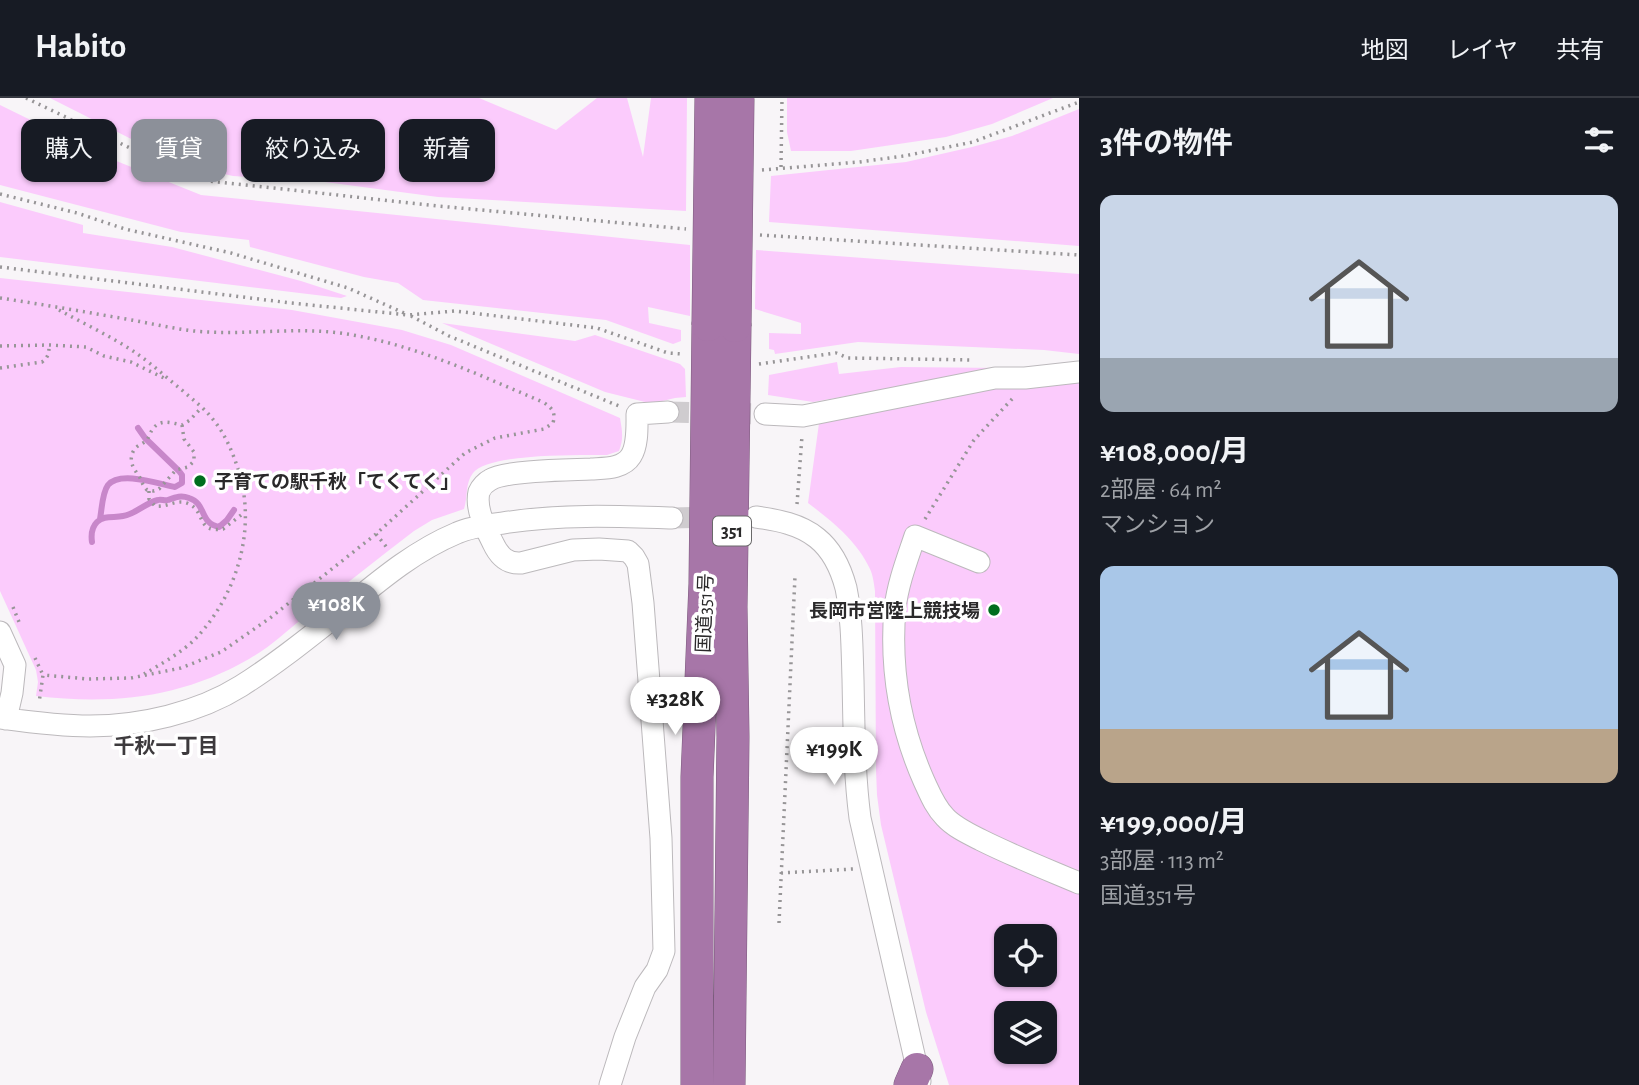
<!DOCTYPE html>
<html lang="ja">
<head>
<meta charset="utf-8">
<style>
	:root { --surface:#171b24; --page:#242831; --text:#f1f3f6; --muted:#9ea1a6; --line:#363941; --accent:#8c9099 }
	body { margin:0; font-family:"Alegreya Sans","Noto Sans JP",sans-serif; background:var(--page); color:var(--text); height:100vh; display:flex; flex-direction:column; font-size:26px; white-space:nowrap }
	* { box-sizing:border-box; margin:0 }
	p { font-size:23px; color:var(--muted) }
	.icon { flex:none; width:38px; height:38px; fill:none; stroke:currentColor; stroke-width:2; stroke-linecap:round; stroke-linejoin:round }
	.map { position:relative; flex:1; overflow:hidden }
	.sheet { display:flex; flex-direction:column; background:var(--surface); width:560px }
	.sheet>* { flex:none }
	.guide { position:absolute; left:21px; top:21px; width:665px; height:63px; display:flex; gap:14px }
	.controls { position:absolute; left:994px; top:826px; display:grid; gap:14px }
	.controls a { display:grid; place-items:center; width:63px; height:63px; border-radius:14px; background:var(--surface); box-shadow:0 2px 5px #0004; font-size:35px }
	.price { position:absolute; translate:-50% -60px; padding:0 16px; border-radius:24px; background:#fff; color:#222; font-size:23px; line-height:46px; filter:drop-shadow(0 2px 4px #0008) }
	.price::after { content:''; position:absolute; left:50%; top:42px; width:21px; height:16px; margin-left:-10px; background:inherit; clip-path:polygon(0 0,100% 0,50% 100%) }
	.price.current { background:var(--accent); color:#fff }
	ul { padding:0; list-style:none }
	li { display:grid; align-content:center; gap:14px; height:371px; padding:0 21px }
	li span { display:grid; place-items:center; height:217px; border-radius:14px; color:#555 }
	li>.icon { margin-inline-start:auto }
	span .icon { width:126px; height:126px; fill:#fffc; stroke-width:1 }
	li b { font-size:30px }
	h2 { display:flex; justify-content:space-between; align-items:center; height:84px; padding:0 21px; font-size:30px }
	.tag { padding:0 24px; border-radius:14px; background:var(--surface); box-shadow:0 2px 5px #0004; font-size:24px; line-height:63px }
	.tag.current { background:var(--accent); color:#fff }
	header { display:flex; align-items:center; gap:42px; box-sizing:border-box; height:98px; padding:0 35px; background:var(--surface); border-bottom:2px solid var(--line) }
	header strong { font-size:33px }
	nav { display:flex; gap:38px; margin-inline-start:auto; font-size:24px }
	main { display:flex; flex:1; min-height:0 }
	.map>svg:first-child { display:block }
	.green { fill:#fbcbfc; fill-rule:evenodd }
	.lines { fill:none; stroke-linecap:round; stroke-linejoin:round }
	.stream { stroke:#c887ca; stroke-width:6 }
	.minor-tunnel { stroke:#cfcccf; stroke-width:21; stroke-dasharray:21 10; stroke-linecap:butt }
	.minor-casing { stroke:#bcb9bc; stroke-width:23 }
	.highway-casing { stroke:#7b5b7c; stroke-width:33 }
	.path { stroke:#979597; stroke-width:3.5; stroke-dasharray:2 5; stroke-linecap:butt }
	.minor { stroke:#fff; stroke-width:21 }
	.highway { stroke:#a776a8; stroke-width:32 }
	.highway-bridge-casing { stroke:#7b5b7c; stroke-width:33; stroke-linecap:butt }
	.highway-bridge { stroke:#a776a8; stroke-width:32 }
	.poi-dot { fill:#006d1e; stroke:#fff; stroke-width:2.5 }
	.labels { text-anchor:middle; stroke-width:7; stroke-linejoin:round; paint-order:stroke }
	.shield { fill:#fff; stroke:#6a696a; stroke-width:2 }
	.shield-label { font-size:18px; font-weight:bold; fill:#2a292a }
	.poi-label { font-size:19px; font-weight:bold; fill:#2a292a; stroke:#fff; text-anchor:start }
	.street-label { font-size:19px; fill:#2a292a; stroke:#fff }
	.neighbourhood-label { font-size:21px; font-weight:bold; fill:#3d3a3d; stroke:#fff }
</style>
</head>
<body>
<header>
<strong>Habito</strong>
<nav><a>地図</a><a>レイヤ</a><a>共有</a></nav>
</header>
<main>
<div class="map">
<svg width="1079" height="987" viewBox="0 0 1079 987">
	<rect width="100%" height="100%" fill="#f8f5f8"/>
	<path class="green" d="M50,0h429l77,32 41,-32h30l16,59 8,-59h36l-1,113 -248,-14 -113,-15 -92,-6 -31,-7 -43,-16z
		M787,0h266l-61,26 -46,13 -95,14h-60l-4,-19z
		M0,7l104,51 97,39 489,50v71l-42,-9 1,16 32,7v11l-8,3 -67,-24 -183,-20 -25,-17 -34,-6 -114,-30 -1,-7 -68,-8 -181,-47z
		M1079,11v137l-310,-24 2,-46 135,-14 66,-15 40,-11z
		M0,104l83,23v8l89,14 129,34 46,15 -6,2 -341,-41z
		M756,152l323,24v80l-35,-4 -186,-8 -83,12 -1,-4 -5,-1v-16l32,1v-11l-46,-14z
		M0,180l292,32 110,20 49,15 169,73c2,12 4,21 -1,33l-12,4c-26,0 -118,-2 -134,18 -8,10 -5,24 -9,36l-32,11 -18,11c-37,28 -73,57 -110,86 -17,14 -35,31 -55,42 -68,39 -136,46 -213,37l2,-14 -2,-12 -36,-79z
		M442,225l133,18 20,-6 85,29 5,5 1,28 -11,1 -21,5 -9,-1 -40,-10z
		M837,264l2,12 62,-7 102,1 -190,34 -45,-7 1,-20z
		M1079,282v705h-130l-23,-73 -45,-187 -4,-30 -1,-25 -1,-179c-1,-7 -2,-16 -5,-22 -13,-28 -38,-48 -62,-66l12,-87 199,-33zM1006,838h39v39h-39zM1006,915h39v39h-39z"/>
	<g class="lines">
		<path class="stream" d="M100,421c2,-10 2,-26 8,-34 12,-15 51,-1 67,2l7,-4v-8l-3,-4 -34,-33 -7,-10
			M92,444c-1,-7 -1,-14 5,-20 7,-7 17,-4 26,-6 13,-2 22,-13 35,-16 3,-1 7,1 10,0 8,-3 13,-5 21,-2 18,6 10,25 30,29l8,-7 7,-10"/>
		<path class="minor-tunnel" d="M668,314l97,2
			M672,420l47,-1"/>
		<defs>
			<path id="minor" d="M765,316l38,2 192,-38h30l54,-6
				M756,419c21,3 44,7 61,21 15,12 24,31 29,50 6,30 6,60 7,91 1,46 1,93 7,139l60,263
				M979,464l-64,-26c-8,24 -17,47 -20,72 -5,59 5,119 29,173 6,13 11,26 21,36 9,10 24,17 36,23 32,16 65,29 98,43
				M0,534l15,33 -3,28 -6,26
				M0,620c30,4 59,8 90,8 50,0 108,-13 151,-40 32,-20 61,-43 90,-66 40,-32 78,-67 126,-87 13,-6 31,-8 46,-10 58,-9 111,-7 169,-5
				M610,987l15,-48 20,-50 12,-17 7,-19 -3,-113 -18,-235 -5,-39 -4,-7 -6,-6 -29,-2 -26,1 -52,13c-14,1 -22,-7 -28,-20 -7,-14 -18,-34 -14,-51 2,-5 7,-10 11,-12 16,-10 80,-10 101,-11 13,-1 32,0 40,-13 7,-11 6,-29 6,-42l31,-2"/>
			<path id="highway" d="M697,987v-308l8,-193 3,-259
				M729,987l4,-348 -2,-130 4,-281
				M910,987l7,-16"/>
		</defs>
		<use href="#minor" class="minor-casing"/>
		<use href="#highway" class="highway-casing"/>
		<path class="path" d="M26,0l127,61 56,22 229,25 248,23
			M781,69l1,-69
			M762,72l97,-8 45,-6 69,-14 106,-40
			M0,96l77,19 48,16 106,24 117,35 56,25
			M760,137l319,20
			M0,169l291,36 117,12 47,-4 142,17 71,25 15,1
			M0,200c40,6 80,13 120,20 25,4 49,10 74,13 51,5 103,-5 153,3 69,11 132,41 196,68 9,6 13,10 10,21l-9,6 -49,9 -30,15 -89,81 -106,84 -49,34 -40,16 -50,10 -43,1 -45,-4 -4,28
			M59,212c24,13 51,26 74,41 18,12 34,27 50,40 10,9 20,16 28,26 13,15 21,33 27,52 19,58 0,124 -41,168 -14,15 -36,27 -53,37
			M411,218l38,20 170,70
			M0,248l49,-1 37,2 18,9 27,6 35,17
			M759,266l77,-11 12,5 126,2
			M0,270l42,-6c7,-5 7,-10 7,-17
			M182,327l2,14 10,13v9l-6,6 -12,3 -17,19 -5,2 -7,-1c-5,-5 -5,-9 -8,-14 -6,-8 -11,-16 -5,-26 3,-5 9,-6 13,-10 2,-3 3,-7 5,-10 8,-12 19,-7 30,-5l8,-5 12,-13
			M149,393v8l6,7c11,2 23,-8 34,-2 17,8 7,29 34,25l22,-17
			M797,406l5,-68
			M925,421l49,-79 39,-42
			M376,436l12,15
			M13,509l6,15
			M35,560l8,17
			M781,775l72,-4
			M779,825l16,-347"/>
		<use href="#minor" class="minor"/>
		<use href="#highway" class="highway"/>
		<defs>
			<path id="highway-bridge" d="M708,227l3,-227
				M735,228l3,-228"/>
		</defs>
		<use href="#highway-bridge" class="highway-bridge-casing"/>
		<use href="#highway-bridge" class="highway-bridge"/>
	</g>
	<g class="poi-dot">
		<circle cx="200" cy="383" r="7"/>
		<circle cx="994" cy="512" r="7"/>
	</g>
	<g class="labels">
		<rect class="shield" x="713" y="418.5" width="38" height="29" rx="5"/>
		<g class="shield-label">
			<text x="732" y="439">351</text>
		</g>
		<g class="poi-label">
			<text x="214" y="390">子育ての駅千秋「てくてく」</text>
			<text x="980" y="519" text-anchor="end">長岡市営陸上競技場</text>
		</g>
		<g class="street-label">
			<text transform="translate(704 515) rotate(-88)" y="7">国道351号</text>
		</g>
		<g class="neighbourhood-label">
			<text x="166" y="655">千秋一丁目</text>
		</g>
	</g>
</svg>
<div class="controls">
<a><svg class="icon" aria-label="locate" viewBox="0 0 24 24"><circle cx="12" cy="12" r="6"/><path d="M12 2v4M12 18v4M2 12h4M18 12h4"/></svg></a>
<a><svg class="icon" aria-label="layers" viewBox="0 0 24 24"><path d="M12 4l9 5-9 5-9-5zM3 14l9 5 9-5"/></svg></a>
</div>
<b class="price current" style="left:336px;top:544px">¥108K</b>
<b class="price" style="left:675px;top:639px">¥328K</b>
<b class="price" style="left:834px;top:689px">¥199K</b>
<div class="guide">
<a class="tag">購入</a>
<a class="tag current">賃貸</a>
<a class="tag">絞り込み</a>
<a class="tag">新着</a>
</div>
</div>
<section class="sheet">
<h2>3件の物件<svg class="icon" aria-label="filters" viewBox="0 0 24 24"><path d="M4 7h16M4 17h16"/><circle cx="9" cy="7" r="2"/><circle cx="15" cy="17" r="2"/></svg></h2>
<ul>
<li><span style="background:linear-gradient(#c9d6e8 75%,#9aa5b1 0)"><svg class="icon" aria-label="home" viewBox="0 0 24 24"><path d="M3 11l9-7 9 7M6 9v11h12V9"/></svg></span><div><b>¥108,000/月</b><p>2部屋 · 64 m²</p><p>マンション</p></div></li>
<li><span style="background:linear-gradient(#a9c7e8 75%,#b9a48a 0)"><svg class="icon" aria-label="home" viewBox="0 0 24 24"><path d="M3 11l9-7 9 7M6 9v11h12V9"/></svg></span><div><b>¥199,000/月</b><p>3部屋 · 113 m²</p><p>国道351号</p></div></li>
</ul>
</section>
</main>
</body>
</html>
